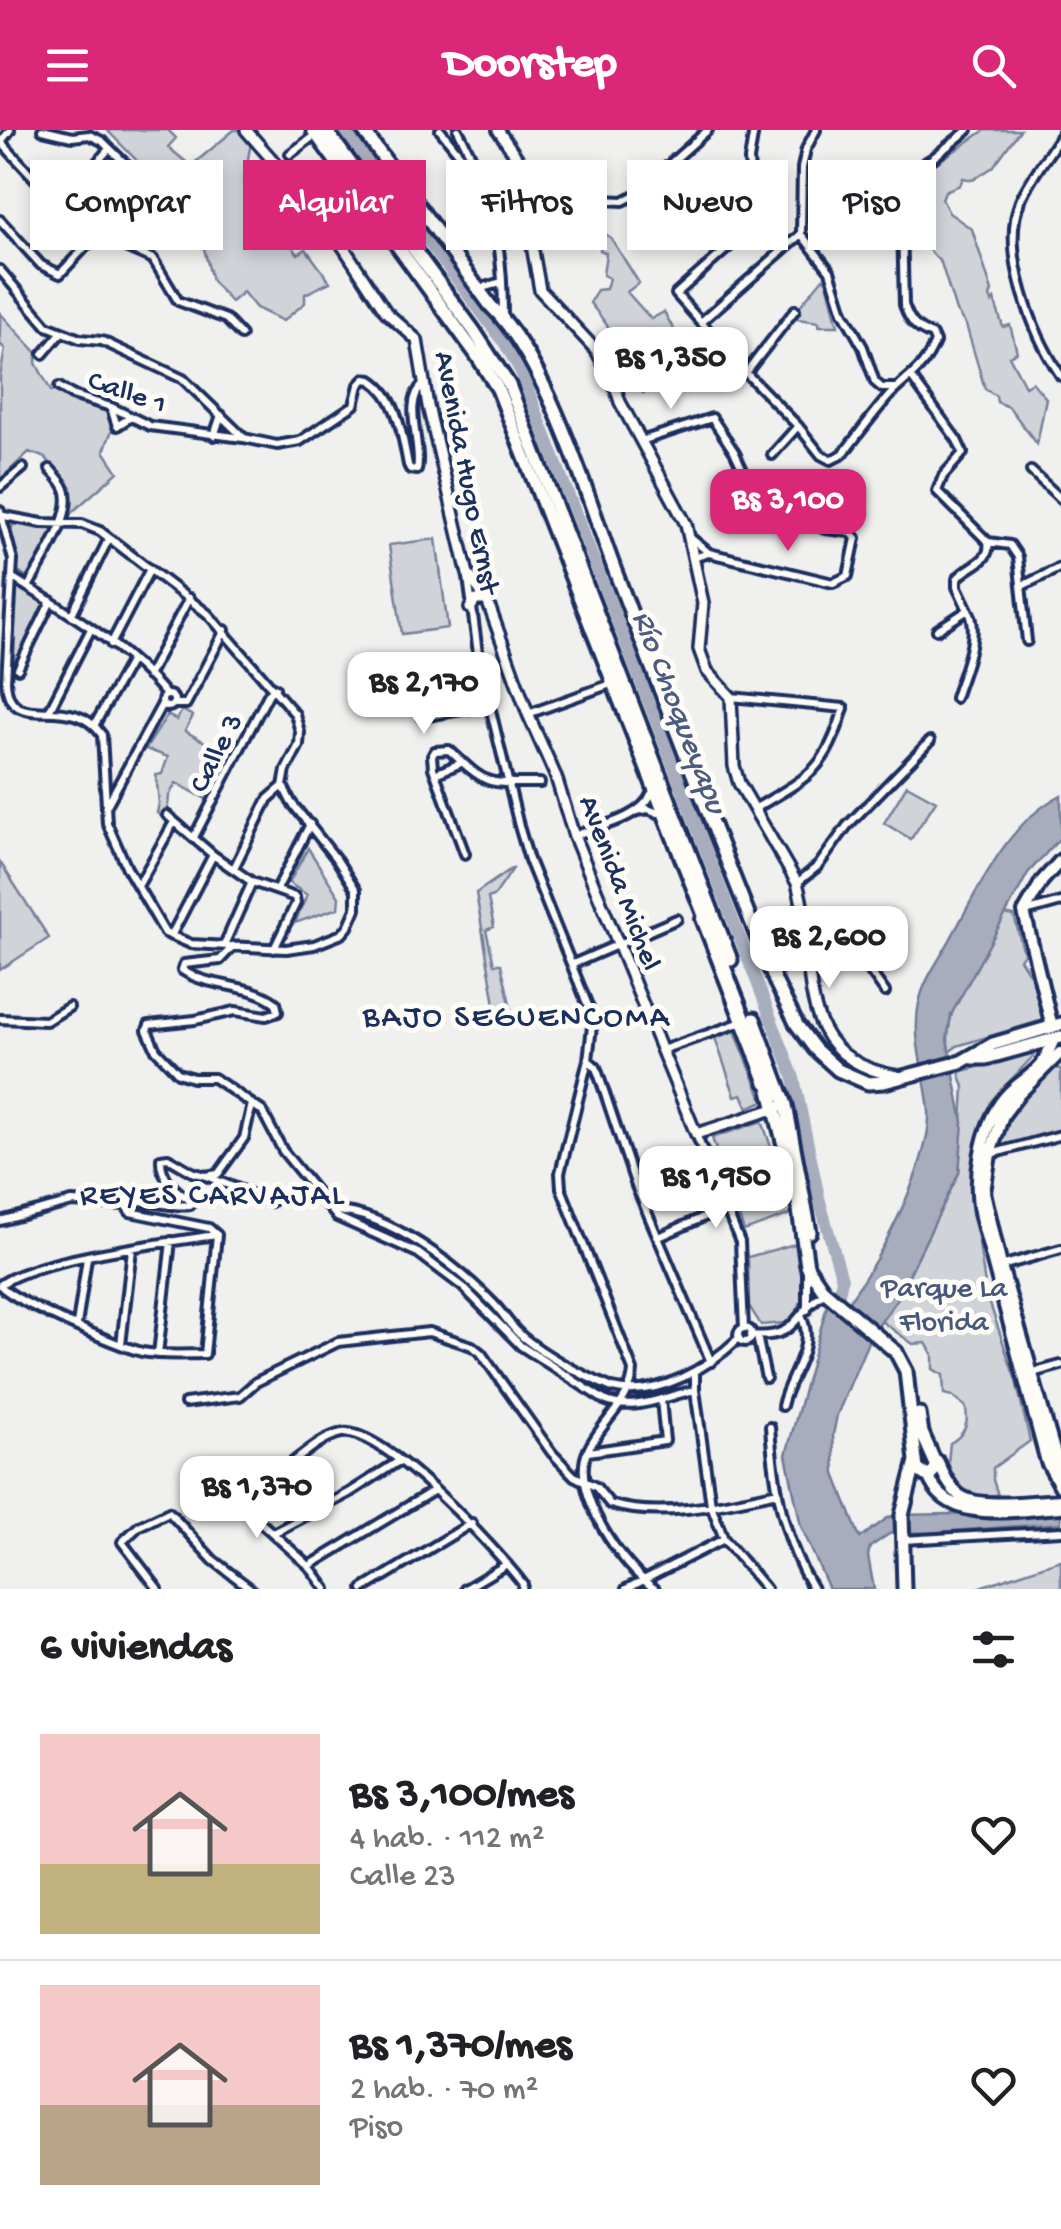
<!DOCTYPE html>
<html lang="es">
<head>
<meta charset="utf-8">
<style>
	:root { --surface:#fff; --page:#f6f6f6; --text:#202124; --muted:#757577; --line:#e0e0e0; --accent:#db2777 }
	body { margin:0; font-family:"Gochi Hand",sans-serif; background:var(--page); color:var(--text); height:100vh; display:flex; flex-direction:column; font-size:38px; white-space:nowrap }
	* { box-sizing:border-box; margin:0 }
	p { font-size:32px; color:var(--muted) }
	.icon { flex:none; width:55px; height:55px; fill:none; stroke:currentColor; stroke-width:2; stroke-linecap:round; stroke-linejoin:round }
	.map { position:relative; height:1459px; overflow:hidden }
	.drawer { display:flex; flex-direction:column; background:var(--surface); flex:1 }
	.drawer>* { flex:none }
	.hud { position:absolute; left:30px; top:30px; width:1002px; height:90px; display:flex; gap:20px }
	.price { position:absolute; translate:-50% -85px; padding:0 22px; border-radius:20px; background:#fff; color:#222; font-size:32px; line-height:65px; filter:drop-shadow(0 2px 5px #0008) }
	.price::after { content:''; position:absolute; left:50%; top:60px; width:30px; height:22px; margin-left:-15px; background:inherit; clip-path:polygon(0 0,100% 0,50% 100%) }
	.price.current { background:var(--accent); color:#fff }
	ul { padding:0; list-style:none }
	li { display:flex; align-items:center; gap:30px; height:250px; padding:0 40px }
	li+li { border-top:2px solid var(--line) }
	li span { display:grid; place-items:center; flex:none; width:280px; height:200px; border-radius:0px; color:#555 }
	li>.icon { margin-inline-start:auto }
	span .icon { width:120px; height:120px; fill:#fffc; stroke-width:1 }
	li b { font-size:42px }
	h2 { display:flex; justify-content:space-between; align-items:center; height:120px; padding:0 40px; font-size:42px }
	.pill { padding:0 35px; border-radius:0px; background:var(--surface); box-shadow:0 5px 15px #0003; font-size:35px; line-height:90px }
	.pill.current { background:var(--accent); color:#fff }
	header { display:flex; justify-content:space-between; align-items:center; height:130px; padding:0 40px; background:var(--accent); color:#fff; font-size:45px; font-weight:800 }
	.map>svg:first-child { display:block }
	.green { fill:#d0d3d8; stroke:#76819b; stroke-width:2.5 }
	.water { fill:#a7adbd; stroke:#6f7b97; stroke-width:2.5 }
	.lines { fill:none; stroke-linecap:round; stroke-linejoin:round }
	.river { stroke:#a7adbd; stroke-width:12 }
	.minor-casing { stroke:#1b2f5e; stroke-width:14 }
	.tertiary-casing { stroke:#1b2f5e; stroke-width:16 }
	.secondary-casing { stroke:#1b2f5e; stroke-width:18 }
	.primary-casing { stroke:#1b2f5e; stroke-width:19 }
	.minor { stroke:#fdfcf7; stroke-width:6 }
	.tertiary { stroke:#fdfcf7; stroke-width:9 }
	.secondary { stroke:#fdfcf7; stroke-width:10 }
	.primary { stroke:#fdfcf7; stroke-width:11 }
	.labels { text-anchor:middle; stroke-width:10; stroke-linejoin:round; paint-order:stroke }
	.street-label { font-size:30px; fill:#1b2f5e; stroke:#fdfcf7 }
	.park-label { font-size:30px; fill:#48587c; stroke:#fdfcf7 }
	.water-label { font-size:32px; font-style:italic; fill:#4c5b7f; stroke:#fdfcf7 }
	.neighbourhood-label { font-size:32px; letter-spacing:2.5px; fill:#1b2f5e; stroke:#fdfcf7 }
</style>
</head>
<body>
<header><svg class="icon" aria-label="menu" viewBox="0 0 24 24"><path d="M4 6h16M4 12h16M4 18h16"/></svg>Doorstep<svg class="icon" aria-label="search" viewBox="0 0 24 24"><circle cx="10" cy="10" r="6"/><path d="M15 15l6 6"/></svg></header>
<div class="map">
<svg width="1061" height="1459" viewBox="0 0 1061 1459">
	<rect width="100%" height="100%" fill="#f0f0ee"/>
	<filter id="ink" filterUnits="userSpaceOnUse"><feTurbulence type="fractalNoise" baseFrequency=".01" numOctaves="2"/><feDisplacementMap in="SourceGraphic" scale="20" xChannelSelector="R" yChannelSelector="G"/><feConvolveMatrix kernelMatrix="1 2 1 2 8 2 1 2 1" color-interpolation-filters="sRGB"/></filter>
	<g filter="url(#ink)">
		<path class="green" d="M107,0h61l8,8 -8,9 23,19 43,-36h6l11,12 -7,40 21,18 7,20 26,34 8,-5 24,33 -25,12v9l-22,18 -27,-13 -13,-16 -12,10 -19,-21 -11,-45 -17,-33 -32,-27z
			M985,0h35l-27,37 -20,13 -10,-2 -3,7 -15,6 -3,8 7,14 23,16 20,62 -2,6 2,5 2,-3 9,28 7,-2 7,27 -8,4 16,30 7,-4 14,16 -9,46 -28,-37 -12,-5 -1,-6 -11,-7 -19,-64 -10,-14 -15,-48 -14,-15 -18,-9v-57z
			M605,104l6,4 28,45 -12,9 24,27 13,-7 10,18 19,20 12,26 -15,-8 -23,3 -8,-6v-7l-5,-4 -1,10 -4,1 3,14 -4,6 1,4 -6,4c-7,-10 -8,-19 -12,-30 -11,-22 -26,-41 -41,-60l7,-13 9,-1 3,-11 -6,-3 3,-22 -6,-3z
			M823,148l4,4 11,44h-19v-4l-29,-4z
			M0,183l37,40 -1,10 15,28 14,1 52,21 3,10 -5,-1 -11,29 14,21 -49,43v-26l-23,-31 -17,-6 -29,28v-103l5,-28 -5,-5z
			M20,391l34,7 -26,51 -11,-8 -7,-38 3,-8z
			M436,409l12,89 -46,6 -13,-89z
			M20,454l24,16 2,5 -32,63 2,-80z
			M182,580l11,6 -8,15 45,25 -22,44 -32,-17 -7,13 -2,19 -5,2 -5,-4 2,-10 -3,-28 6,-1 6,-17 -22,-8 21,-34 10,5z
			M907,655l29,16 -25,38 -27,-16z
			M308,718l31,49 -1,11 -43,15 12,-28 -18,-12z
			M0,732l49,76 -49,32z
			M514,737l-19,28 -7,3 6,29 -8,3 8,34h7l10,44 -15,2 -20,-117z
			M1005,784l9,2 10,38 -4,5 15,24 8,37 -86,26 -8,6c-8,-48 34,-99 56,-138z
			M735,901l28,70 -15,7 -6,-14 -7,2 -20,-58z
			M1038,921l-47,50 -20,87 15,104 30,89 14,60 -37,27v12l5,15 -21,1 -22,-12 -7,-22 2,-19c15,-8 20,-20 15,-37l-13,-10 -8,-2 -1,-19 -10,-6v-14l-7,-12 -13,1 -32,-23 15,-20 63,-128 5,-86 -5,-15z
			M1054,938l7,1v63l-60,16 -3,-3c7,-35 30,-53 56,-77z
			M762,991l32,92 -50,18 -32,-93z
			M798,1113c5,33 16,56 -13,80l-24,2 -12,-19 -1,-49z
			M1061,1430v29h-87z"/>
		<path class="water" d="M1061,665v42l-33,36 -77,142 -4,25 16,82 -4,51 -63,128 -26,36 -33,78 -4,20 2,39 25,64 29,-21 8,-2 55,-1 35,4 74,-5v10l-135,10 -34,-1 -22,15 -2,9 6,33h-45l-28,-63 -15,-71 42,-153 12,9c34,-36 92,-150 89,-199 -3,-39 -19,-73 -9,-113 5,-21 21,-42 31,-61 29,-52 55,-114 110,-143z"/>
		<g class="lines">
			<path class="river" d="M345,0l160,214 16,28 273,706 26,124 22,77 -6,29"/>
			<defs>
				<path id="minor" d="M42,0l30,7 17,-2 13,6 35,34 5,11 35,23 12,26
					M440,0l34,42
					M458,0c35,66 45,111 45,186
					M754,0l-5,30 2,22 17,30 -92,82 70,79 52,53 23,29 10,5 12,-6c15,-19 29,-39 46,-58 18,-19 35,-26 46,-54l-3,-7c-16,-6 -22,-13 -28,-30l-3,-124 2,-5 30,-18 35,-28
					M816,0l-10,19 -4,19 -1,66 29,37 13,41 20,35 12,35 7,6h13
					M1061,5c-13,21 -31,43 -41,66 -20,50 12,132 41,175
					M1,12l73,79 24,14 55,24 25,42 48,18 15,16
					M0,13l10,-13
					M290,24l25,-19
					M530,75l30,-7 63,3 12,-6 73,-65
					M58,77l50,-57
					M0,90l41,45 19,9 82,-88
					M694,100l57,-48
					M0,140l47,56 33,13 22,2 81,38 61,59 33,7 23,-4 54,-36 5,-20 6,-6 6,1c27,17 31,55 37,85l2,4 7,1c6,-25 -16,-68 7,-86
					M485,157l17,-5
					M701,192l100,-88
					M43,224l18,-21
					M746,243l49,-63
					M912,248l45,62 6,13 -20,23 -6,15 51,51
					M59,257l13,8 39,12 39,19 93,12
					M111,278l6,18 14,-9
					M214,306l7,-21
					M641,311l71,-23 23,35 17,37 15,15 58,24 25,3 6,6 -8,38 -15,7 -124,-30
					M772,325l26,-29
					M1031,341l30,28
					M0,357l23,-19
					M0,381l13,49 -7,121c3,57 63,7 96,54l5,88 20,45 38,65 26,11 95,5 28,-4 28,-11 6,-7 8,-18v-19l-19,-30 -46,-58 -8,-16 3,-16 13,-25 1,-13 -5,-18 -87,-100 -108,-83 -18,-7 -40,-1 -38,-7
					M692,409l17,14 -16,5
					M988,412l22,3 8,12 9,84
					M468,447l11,84 40,165 10,34 64,158 -5,42 -28,113 1,15 72,182c-1,31 -33,53 -45,80 -20,40 35,118 67,139
					M13,448c53,33 114,68 153,117
					M1022,456l39,-19
					M28,457c12,-22 47,-73 37,-98 -3,-8 -10,-14 -15,-20
					M72,484l37,-76
					M937,500l31,-20 -11,-23v-8c10,-14 35,-16 31,-37
					M111,514l39,-75
					M18,539l33,-68
					M148,546l41,-78
					M162 571a6 6 0 1 1 12 0a6 6 0 1 1-12 0Z
					M731,567l113,11c-19,63 -34,68 -88,100
					M955,568c7,-23 27,-66 13,-88
					M173,574h13l39,-74
					M49,581l42,-82
					M528,584l83,-30
					M422,587l67,-12
					M95,594l36,-64
					M435,644l26,-11
					M106,677l56,-103
					M637,681l11,-2 10,4
					M167,685l46,40 39,27 43,15 1,6 -22,46
					M574,706c23,-9 68,-18 77,-42
					M194,707l75,-144 6,-5
					M465,724l-32,-86 -1,-12 3,-5 14,-1c40,37 36,33 91,33
					M234,738l34,-69 15,-13
					M797,753l21,-17 29,-40 83,-85
					M138,756l36,-64
					M277,759l33,-65
					M803,782l22,21 22,9 7,6 31,44
					M1025,782l36,-10
					M700,789l64,165
					M171,806l42,-81
					M224,815l28,-63
					M233,816l-13,14 -36,4 -2,6c28,19 66,12 94,33l2,9 -12,4 -31,-5 -40,9 -46,5 -2,5 9,20 22,23 15,5h21l48,33 21,40 54,66 81,36 45,34 58,59 83,54c30,13 61,-4 91,-10
					M573,834l104,-45
					M0,889l46,2 23,-14
					M662,920l77,-27
					M588,930l8,7 40,119 75,176
					M696,1004l44,108 4,86
					M991,1024l70,-19
					M206,1046l65,26
					M334,1081c54,1 123,55 159,92 11,11 18,25 31,35 25,20 58,37 88,50 44,11 96,-20 127,-50
					M0,1091l72,-19 53,3
					M217,1105l-8,-7 -79,-16 -5,-7c18,-10 44,4 65,0l1,-4c-15,-10 -31,-23 -30,-42l7,-1 24,14 13,4 13,-2 26,-36 8,-34
					M659,1107l67,-30
					M1001,1136l60,-17
					M0,1155c12,16 119,61 142,67 21,4 43,2 63,2l12,-119
					M0,1155c34,-26 169,-43 216,-50
					M807,1180v-38
					M77,1195l10,-67
					M738 1205a7 7 0 1 1 14 0a7 7 0 1 1-14 0Z
					M751,1205c49,5 42,-24 73,-41
					M757,1206l9,42
					M121,1215l11,-96
					M158,1224l13,-113
					M695,1241v19l16,115 13,34 42,50
					M1032,1243l29,-8
					M185,1273l55,-7 16,-14 82,-40 91,-10 43,14 9,7 71,100 22,23 22,11 14,17c52,16 117,-1 168,-12
					M782,1276c6,-30 34,-58 20,-88
					M770,1297c4,56 13,113 43,162
					M588,1322l77,-11 -4,-42
					M215,1342l33,39 61,55 17,23
					M237,1367c13,-7 27,-14 40,-23 20,-13 41,-36 65,-41 41,-7 156,118 181,151l-1,5
					M275,1402l74,-39 50,-32
					M903,1410l158,-9
					M309,1436l124,-75
					M158,1459l-36,-47 17,-16 30,-14 44,48 38,29
					M363,1459l109,-66
					M465,1459l42,-25
					M626,1459l98,-50"/>
				<path id="tertiary" d="M246,0l81,92 59,90 31,28 11,66 40,168 19,26 41,114 28,63 18,59 122,298 84,-27
					M498,0l28,41 7,80 7,39 56,60 18,33 6,19 66,122 17,79 -4,46 8,22 24,26 3,69 5,17 58,100c22,75 -11,175 100,193
					M470,478l6,-8h11"/>
				<path id="secondary" d="M1052,897l-28,-115 18,-31 19,-21
					M1055,908c-5,8 -6,14 -10,21 -8,15 -29,24 -40,38 -25,30 -32,83 -24,120l66,245 14,25
					M1060,923l-41,41 -16,21 -13,39 -6,38 17,74 60,209
					M938,1332c5,11 11,25 21,33 18,15 78,6 102,5
					M928,1345c19,52 89,34 133,32"/>
				<path id="primary" d="M313,0l163,224 22,35 267,682 32,125 10,70 17,25 72,61 10,19 10,90 -14,54 2,74
					M326,0l148,201 35,54 222,575
					M363,0l127,175c57,54 97,191 125,266 52,137 105,274 160,410l22,44 18,24 23,21 30,13 16,-1 77,-20 32,-18 68,-20
					M754,889l32,86 24,127
					M973,928h13l75,-21
					M916,1331l1,8 8,6 7,-2 5,-6 -15,-34 -3,-19"/>
			</defs>
			<use href="#minor" class="minor-casing"/>
			<use href="#tertiary" class="tertiary-casing"/>
			<use href="#secondary" class="secondary-casing"/>
			<use href="#primary" class="primary-casing"/>
			<use href="#minor" class="minor"/>
			<use href="#tertiary" class="tertiary"/>
			<use href="#secondary" class="secondary"/>
			<use href="#primary" class="primary"/>
		</g>
	</g>
	<g class="labels">
		<g class="street-label">
			<text transform="translate(128 260) rotate(19)" y="10">Calle 1</text>
			<text transform="translate(469 342) rotate(79)" y="10">Avenida Hugo Ernst</text>
			<text transform="translate(214 622) rotate(-63)" y="10">Calle 3</text>
			<text transform="translate(622 752) rotate(69)" y="10">Avenida Michel</text>
		</g>
		<g class="park-label">
			<text x="944" y="1166">Parque La<tspan x="944" dy="34">Florida</tspan></text>
		</g>
		<g class="water-label">
			<text transform="translate(682 581) rotate(69)" y="11">Río Choqueyapu</text>
		</g>
		<g class="neighbourhood-label">
			<text x="517" y="895">BAJO SEGUENCOMA</text>
			<text x="213" y="1073">REYES CARVAJAL</text>
		</g>
	</g>
</svg>
<b class="price" style="left:671px;top:282px">Bs 1,350</b>
<b class="price current" style="left:788px;top:424px">Bs 3,100</b>
<b class="price" style="left:424px;top:607px">Bs 2,170</b>
<b class="price" style="left:829px;top:861px">Bs 2,600</b>
<b class="price" style="left:716px;top:1101px">Bs 1,950</b>
<b class="price" style="left:257px;top:1411px">Bs 1,370</b>
<div class="hud">
<a class="pill">Comprar</a>
<a class="pill current">Alquilar</a>
<a class="pill">Filtros</a>
<a class="pill">Nuevo</a>
<a class="pill">Piso</a>
</div>
</div>
<section class="drawer">
<h2>6 viviendas<svg class="icon" aria-label="filters" viewBox="0 0 24 24"><path d="M4 7h16M4 17h16"/><circle cx="9" cy="7" r="2"/><circle cx="15" cy="17" r="2"/></svg></h2>
<ul>
<li><span style="background:linear-gradient(#f6c9c9 65%,#c2b280 0)"><svg class="icon" aria-label="home" viewBox="0 0 24 24"><path d="M3 11l9-7 9 7M6 9v11h12V9"/></svg></span><div><b>Bs 3,100/mes</b><p>4 hab. · 112 m²</p><p>Calle 23</p></div><svg class="icon" aria-label="heart" viewBox="0 0 24 24"><path d="M12 20l-8-8c-3-5 5-10 8-4 3-6 11-1 8 4z"/></svg></li>
<li><span style="background:linear-gradient(#f6c9c9 60%,#b9a48a 0)"><svg class="icon" aria-label="home" viewBox="0 0 24 24"><path d="M3 11l9-7 9 7M6 9v11h12V9"/></svg></span><div><b>Bs 1,370/mes</b><p>2 hab. · 70 m²</p><p>Piso</p></div><svg class="icon" aria-label="heart" viewBox="0 0 24 24"><path d="M12 20l-8-8c-3-5 5-10 8-4 3-6 11-1 8 4z"/></svg></li>
</ul>
</section>
</body>
</html>
